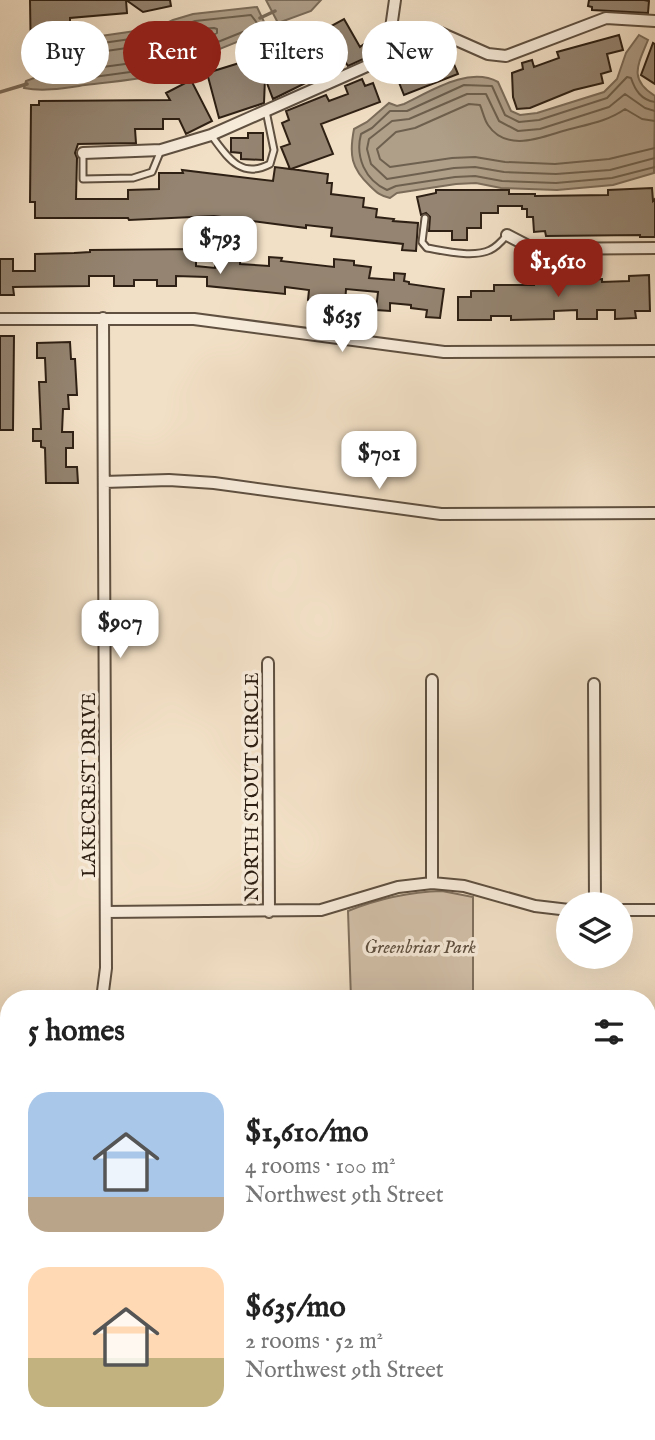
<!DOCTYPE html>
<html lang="en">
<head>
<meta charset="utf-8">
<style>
	:root { --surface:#fff; --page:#f2f2f2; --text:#222; --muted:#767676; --accent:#8f2418 }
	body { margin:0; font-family:"IM FELL English",serif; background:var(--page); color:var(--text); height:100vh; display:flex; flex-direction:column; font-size:26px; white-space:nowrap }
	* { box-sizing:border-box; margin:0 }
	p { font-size:23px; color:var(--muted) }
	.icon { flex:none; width:38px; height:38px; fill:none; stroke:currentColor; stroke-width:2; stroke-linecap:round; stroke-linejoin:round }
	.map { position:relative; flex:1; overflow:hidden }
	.details { position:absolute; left:0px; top:990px; width:656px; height:450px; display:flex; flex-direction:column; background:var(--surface); border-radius:28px 28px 0 0; box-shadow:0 7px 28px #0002 }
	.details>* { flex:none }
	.guide { position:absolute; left:21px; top:21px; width:614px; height:63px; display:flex; gap:14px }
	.buttons { position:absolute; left:556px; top:892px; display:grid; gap:14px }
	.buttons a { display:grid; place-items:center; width:77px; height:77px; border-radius:50%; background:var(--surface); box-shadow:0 7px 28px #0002; font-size:35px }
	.price { position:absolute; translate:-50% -60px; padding:0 16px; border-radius:14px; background:#fff; color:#222; font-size:23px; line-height:46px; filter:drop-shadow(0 2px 4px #0008) }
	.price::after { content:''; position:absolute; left:50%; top:42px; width:21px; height:16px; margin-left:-10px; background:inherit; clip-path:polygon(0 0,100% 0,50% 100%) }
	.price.active { background:var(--accent); color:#fff }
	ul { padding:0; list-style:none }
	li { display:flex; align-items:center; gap:21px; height:175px; padding:0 28px }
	li span { display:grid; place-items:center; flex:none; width:196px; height:140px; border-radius:21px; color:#555 }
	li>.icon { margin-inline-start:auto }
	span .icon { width:84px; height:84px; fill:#fffc; stroke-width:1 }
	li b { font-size:30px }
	h2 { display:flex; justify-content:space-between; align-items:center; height:84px; padding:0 28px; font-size:30px }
	.chip { padding:0 24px; border-radius:32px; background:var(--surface); box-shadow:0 7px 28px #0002; font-size:24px; line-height:63px }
	.chip.active { background:var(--accent); color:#fff }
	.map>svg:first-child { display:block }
	.green { fill:#d1bfa8; stroke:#80705e; stroke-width:2 }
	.water { fill:#af9f89; stroke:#7b6c5a; stroke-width:2 }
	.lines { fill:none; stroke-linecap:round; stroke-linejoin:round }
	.shore { stroke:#6e604e; stroke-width:2 }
	.stream { stroke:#7b6c5a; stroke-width:3.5 }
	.building { fill:#948471; stroke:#2e2014; stroke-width:2 }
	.lane-casing { stroke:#5f5040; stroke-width:9 }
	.street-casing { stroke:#5f5040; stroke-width:14 }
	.lane { stroke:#f7ebda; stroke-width:5 }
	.street { stroke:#f7ebda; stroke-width:10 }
	.labels { text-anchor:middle; stroke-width:7; stroke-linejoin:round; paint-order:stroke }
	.street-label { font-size:19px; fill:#2e2014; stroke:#f7ebda }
	.park-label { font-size:19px; font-style:italic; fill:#5f5040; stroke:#f7ebda }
</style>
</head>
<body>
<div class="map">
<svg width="655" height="1440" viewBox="0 0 655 1440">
	<rect width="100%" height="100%" fill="#f2e0c6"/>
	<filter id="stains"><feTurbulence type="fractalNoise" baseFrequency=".00286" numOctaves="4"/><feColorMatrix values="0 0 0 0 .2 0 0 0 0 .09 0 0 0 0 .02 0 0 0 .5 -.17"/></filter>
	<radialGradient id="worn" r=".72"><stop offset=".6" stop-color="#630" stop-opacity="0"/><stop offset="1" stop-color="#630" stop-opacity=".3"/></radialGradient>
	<path class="green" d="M442,891l31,6v102h-122l-3,-88c32,-13 60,-19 94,-20z"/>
	<path class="water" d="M266,0h55l-10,11 -33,12z
		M257,7l9,19 -7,7 -69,28c-19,6 -26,-5 -39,15 -22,5 -44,6 -66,9 -20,3 -41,7 -61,3l2,-7 19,-7 17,-27 25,-9 69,-10 17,-8 20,-6z
		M639,35l9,5c-10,25 -20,39 7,56l-1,77 -41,12 -56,5 -56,-2 -25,-5 -20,1 -59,9 -7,5c-9,-2 -13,-5 -20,-12 -19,-18 -21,-31 -16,-57l13,-7 22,-19 8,3 7,-2c27,-13 65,-38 94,-22l13,29 9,4 17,-2 67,-21 13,-13 9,-26z"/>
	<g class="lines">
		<path class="shore" d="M251,15l6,8 -2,4 -67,27 -9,3 -15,-2 -9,4 -10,11 -81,11 -10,1 -3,-3 16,-26 22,-8 69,-10 37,-14z
			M214,28l3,1v4c-14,8 -36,19 -50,11l1,-4 28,-11z
			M148,45l4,5 -12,12 -67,9 -4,-2 4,-9 19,-7z
			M655,102c-14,-2 -20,-12 -24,-24l-4,-1 -20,21 -68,22 -20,2 -14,-7 -13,-29 -28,-1 -57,26h-17l-18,17 -11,6c-6,23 4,46 26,56l9,-4 59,-9 20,-1 27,5 54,2 56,-5 43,-11
			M655,111l-10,-3 -20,-14 -16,13 -69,22 -22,2 -19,-10 -13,-27h-19l-58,25 -17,2 -23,18 -2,10 4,15 16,15 67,-11 21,-1 29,5 52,2 54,-4 45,-12
			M655,121l-13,-2 -17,-10c-18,13 -41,16 -62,22 -23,7 -57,21 -75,-6 -4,-6 -5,-13 -8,-20l-11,-1 -54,24 -19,4 -19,17 3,10 10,8 62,-9 23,-1 30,5 50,2 54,-5 46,-11"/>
		<path class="stream" d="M260,18l15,-7
			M0,92l27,-8"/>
	</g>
	<path class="building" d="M30,0h140l1,6 -28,6 -17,-12 1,13 -57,5v7l-7,3v18h-13v18h-19z
		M589,0h55l5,1 -1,12 -56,-3v-3l-4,-1z
		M344,19l16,28 4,-3 6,12 -22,10 -2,-3 -73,36 -8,-21 -1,25 -45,15 -12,-45 81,-25 -3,-6 26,-12 2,6z
		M619,35l4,15 -16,4 4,17 -10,3 2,9 -29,7 -44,18 -13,1 -4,-12 -1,-24 11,-4 -1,-6 10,-3 2,7 25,-9 -2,-6z
		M653,43l2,1v40l-14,-9z
		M441,44l3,10 5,-2 9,22 -54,21 -8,-20 4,-1 -3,-8 10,-3 -3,-7z
		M362,79l3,7 8,-3 7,19 -59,22 12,30 -42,15 37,5 -1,9h5l-1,11 33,4 -1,9 14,2 -1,8 18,2 -1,2 25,2 -2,28 -14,-1 1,-6 -72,-8 1,-8 -26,-3v3l-92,-12 -85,4 -1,-2h-93v-16h-5l1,-97h8v-4l131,-1 -4,-7 25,-13 21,41 -26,13 -7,-15h-16v10h-28l1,14 -58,1 -3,9 2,5 -1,41h52v-9l31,-1v-16h24l-1,-3 91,11 2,-14 15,2 -9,-22 9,-3 -8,-21 7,-3 -3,-9 40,-16 3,6 19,-7 -3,-8z
		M248,133h15v27l-22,-1v-6l-10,-1v-14h17z
		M652,188l1,13 2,-2v38h-15v-2l-94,1 -1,-5 -11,1 -1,-15h-6v-8h-5v-3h-24v7h-17v15h-14v12h-15v-9h-23l1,-14 -4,-4 -5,2 -4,-18 19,-4v-3h73v4h26v2l73,-1v-5z
		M196,249v17l19,2 2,-19 24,2 -1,13 29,2v-9l13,1 -1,3 53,6v-8l20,2v4l17,2 -2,11 25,2v-7l11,1 -1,7 5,1v2l35,5 -4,29 -14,-1 1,-7 -16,-2v-3l-21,-2v8l-14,-1 2,-18 -32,-3 -1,17 -37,-6 1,-10 -24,-3v7l-78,-8v-9l-31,-1v10h-19v-6h-23v6h-20v-10h-25v10l-76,1 1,8h-14v-36h13v12h22v-17l39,-1 16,-1v-2z
		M649,275l1,36h-15l1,7 -21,1v-9h-18v9h-20v-9l-23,1v8l-43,1v-4h-20v4h-33v-23h13v-6h23v-6h40v-4l10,-1v-4h19l1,5 38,-2v3l27,-1v-5z
		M0,336h14l-1,94h-13z
		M70,342l1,17h4l2,36h-9l1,14h-6l-1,23h11v16h-7v19h11l1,16h-32l-1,-35 -4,-1v-6h-8v-12h8l-2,-47h7l-1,-24h-8v-15z"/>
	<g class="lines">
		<defs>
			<path id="lane" d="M211,135c16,21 29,45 59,29l4,-14 -8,-39
				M83,153v26l50,-1 19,-6 9,-22
				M425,218l-3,24 5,6c18,3 46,10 63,2 7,-3 12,-9 17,-15
				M413,1432v8"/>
			<path id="street" d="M391,28l45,3 52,23 18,2 100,-38 49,3
				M83,153l78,-3 50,-15 165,-73 15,-34 4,-28
				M507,235l27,14 121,-1
				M0,319h194l250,33 211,-1
				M104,482l65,-2 45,3 227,31 214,-1
				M268,663l1,249
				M432,680v203
				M594,684l1,221
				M621,910h34
				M106,912l215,-2 77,-23 34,-4 32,3 71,20 34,4
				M102,999l4,-31 -3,-650
				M0,1028h9
				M648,1076l7,3
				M648,1165l7,-18
				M0,1393h9
				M648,1401l7,-1
				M104,1432v8
				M258,1432v8
				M567,1432v8"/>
		</defs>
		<use href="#lane" class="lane-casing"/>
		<use href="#street" class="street-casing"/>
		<use href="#lane" class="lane"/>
		<use href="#street" class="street"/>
	</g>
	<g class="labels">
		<g class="street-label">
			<text transform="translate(88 785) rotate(-90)" y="7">LAKECREST DRIVE</text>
			<text transform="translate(251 787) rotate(-90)" y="7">NORTH STOUT CIRCLE</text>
		</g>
		<g class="park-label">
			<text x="420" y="953">Greenbriar Park</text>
		</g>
	</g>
	<rect width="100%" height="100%" filter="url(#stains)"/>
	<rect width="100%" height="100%" fill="url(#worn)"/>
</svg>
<div class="buttons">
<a><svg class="icon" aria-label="layers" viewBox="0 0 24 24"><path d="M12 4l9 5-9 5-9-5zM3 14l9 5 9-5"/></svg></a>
</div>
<b class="price" style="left:220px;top:276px">$793</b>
<b class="price active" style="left:558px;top:299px">$1,610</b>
<b class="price" style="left:342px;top:354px">$635</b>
<b class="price" style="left:379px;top:491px">$701</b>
<b class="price" style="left:120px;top:660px">$907</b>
<div class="guide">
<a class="chip">Buy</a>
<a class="chip active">Rent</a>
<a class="chip">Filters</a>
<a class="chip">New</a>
</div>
<section class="details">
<h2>5 homes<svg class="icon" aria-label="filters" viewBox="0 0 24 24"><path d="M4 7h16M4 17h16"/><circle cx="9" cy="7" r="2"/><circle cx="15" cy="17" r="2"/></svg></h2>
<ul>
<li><span style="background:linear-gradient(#a9c7e8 75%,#b9a48a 0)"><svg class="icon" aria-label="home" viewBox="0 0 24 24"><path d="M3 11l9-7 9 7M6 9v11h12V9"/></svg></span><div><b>$1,610/mo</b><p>4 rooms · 100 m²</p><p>Northwest 9th Street</p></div></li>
<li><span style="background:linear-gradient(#ffd9b3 65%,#c2b280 0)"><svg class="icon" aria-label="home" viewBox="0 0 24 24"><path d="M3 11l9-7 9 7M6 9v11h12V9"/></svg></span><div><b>$635/mo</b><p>2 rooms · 52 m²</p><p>Northwest 9th Street</p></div></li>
</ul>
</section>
</div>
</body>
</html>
